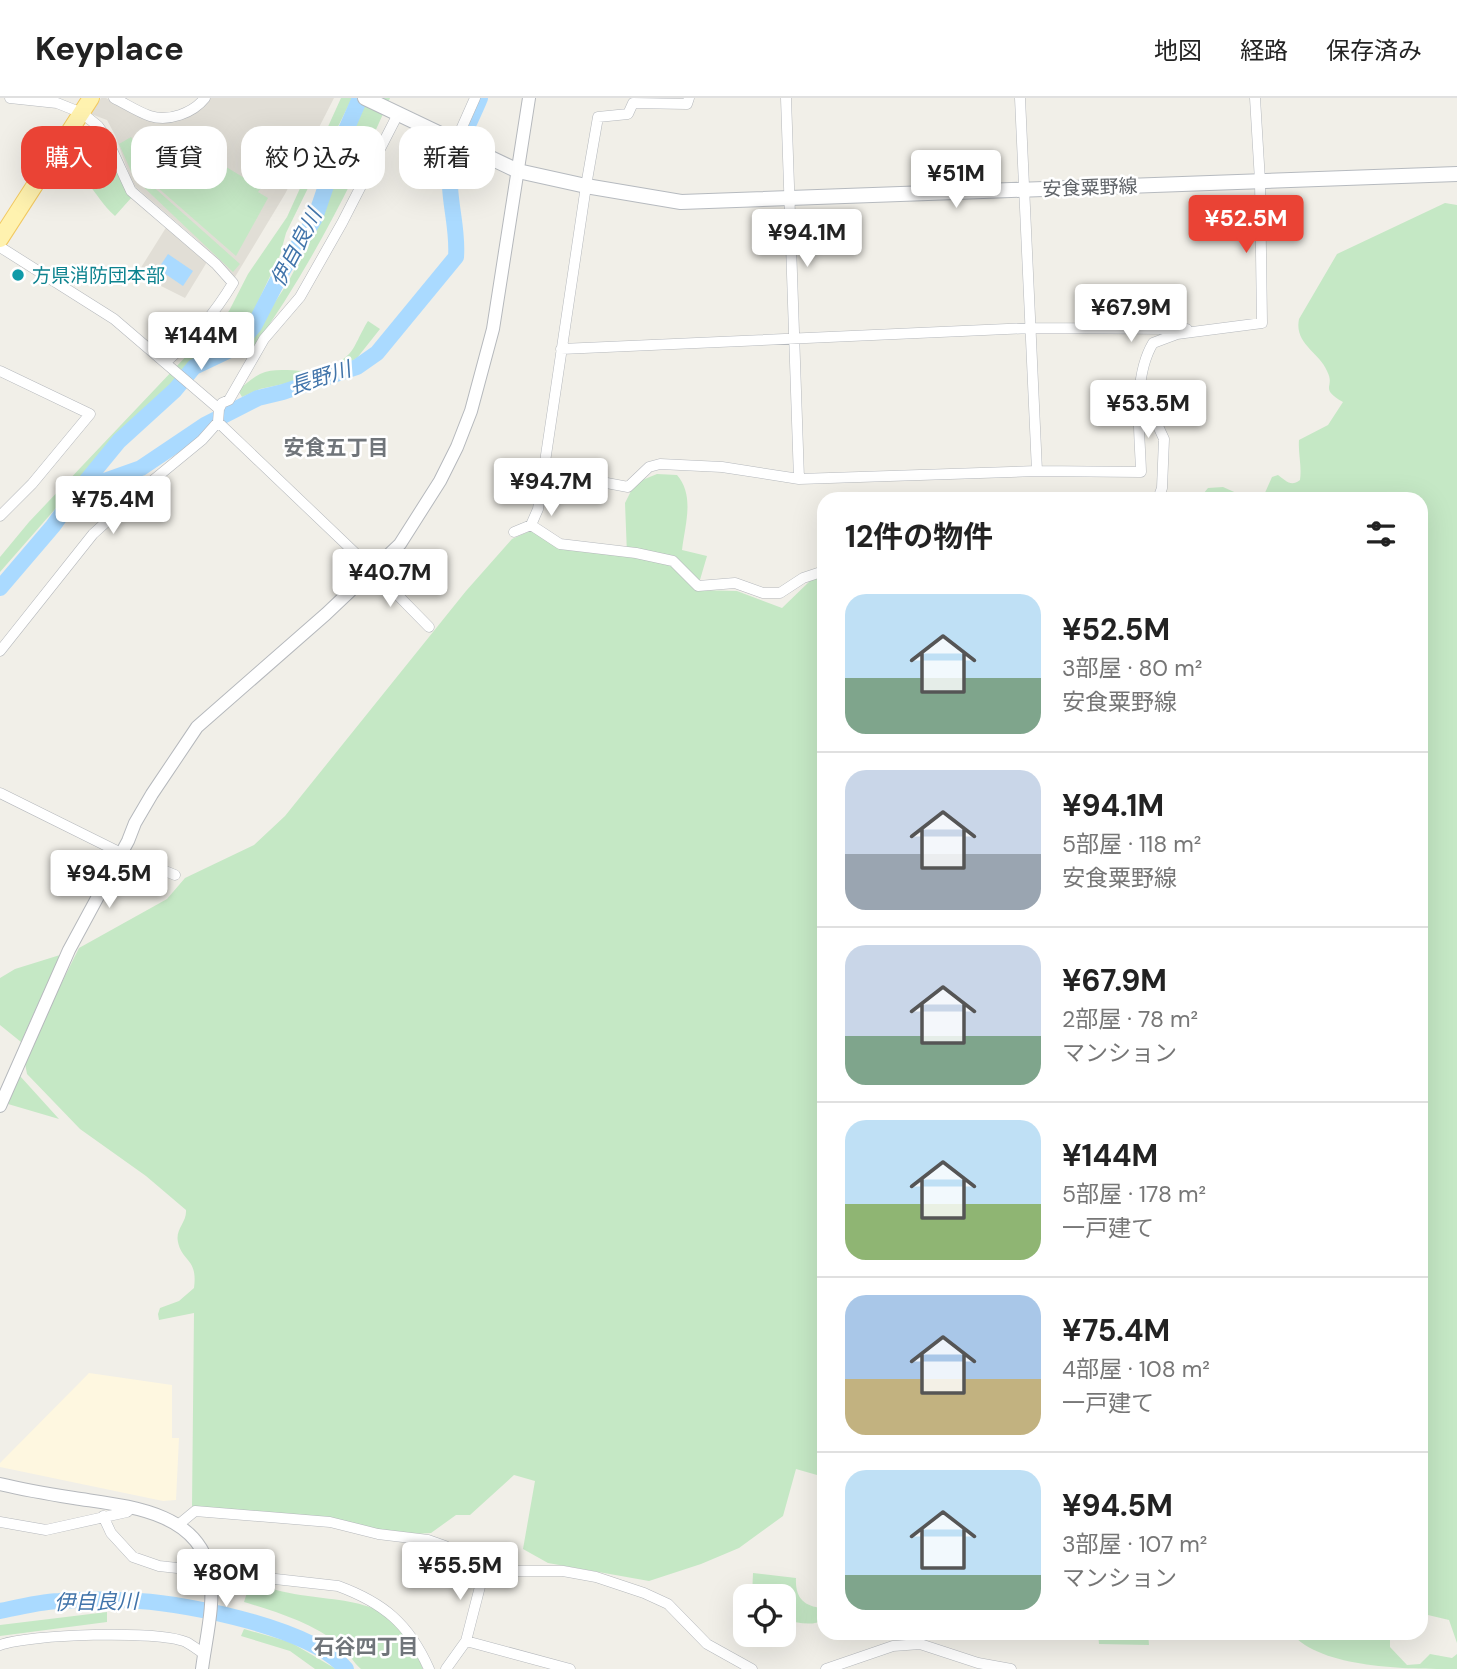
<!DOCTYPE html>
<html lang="ja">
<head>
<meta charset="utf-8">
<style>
	:root { --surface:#fff; --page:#f2f2f2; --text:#222; --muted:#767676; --line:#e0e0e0; --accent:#ea4335 }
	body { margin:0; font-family:"DM Sans","Noto Sans JP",sans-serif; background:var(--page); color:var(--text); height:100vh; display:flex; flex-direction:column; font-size:26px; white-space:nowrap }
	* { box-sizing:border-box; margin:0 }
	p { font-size:23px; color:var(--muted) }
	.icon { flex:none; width:38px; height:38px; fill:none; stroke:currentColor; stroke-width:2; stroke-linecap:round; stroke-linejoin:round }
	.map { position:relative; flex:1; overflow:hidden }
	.drawer { position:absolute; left:817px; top:394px; width:611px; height:1148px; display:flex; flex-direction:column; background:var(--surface); border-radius:21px; box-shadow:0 7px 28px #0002 }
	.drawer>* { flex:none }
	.hud { position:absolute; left:21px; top:28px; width:665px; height:63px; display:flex; gap:14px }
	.tools { position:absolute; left:733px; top:1486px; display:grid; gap:14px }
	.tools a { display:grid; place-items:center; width:63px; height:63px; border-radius:14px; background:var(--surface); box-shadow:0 7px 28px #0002; font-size:35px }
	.price { position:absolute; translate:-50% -60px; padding:0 16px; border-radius:7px; background:#fff; color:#222; font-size:23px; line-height:46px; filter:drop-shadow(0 2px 4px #0008) }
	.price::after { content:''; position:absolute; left:50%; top:42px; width:21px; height:16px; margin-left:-10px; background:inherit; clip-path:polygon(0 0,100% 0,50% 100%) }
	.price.active { background:var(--accent); color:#fff }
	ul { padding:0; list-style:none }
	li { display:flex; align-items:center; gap:21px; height:175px; padding:0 28px }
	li+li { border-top:2px solid var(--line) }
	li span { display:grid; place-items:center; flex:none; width:196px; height:140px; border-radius:21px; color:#555 }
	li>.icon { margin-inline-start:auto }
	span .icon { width:84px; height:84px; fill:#fffc; stroke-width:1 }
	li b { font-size:30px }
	h2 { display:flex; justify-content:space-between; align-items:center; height:84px; padding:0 28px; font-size:30px }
	.tag { padding:0 24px; border-radius:21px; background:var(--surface); box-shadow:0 7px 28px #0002; font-size:24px; line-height:63px }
	.tag.active { background:var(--accent); color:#fff }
	header { display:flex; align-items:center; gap:42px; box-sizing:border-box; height:98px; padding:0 35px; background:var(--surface); border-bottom:2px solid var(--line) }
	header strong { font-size:33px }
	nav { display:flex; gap:38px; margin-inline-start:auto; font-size:24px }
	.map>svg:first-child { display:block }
	.commercial { fill:#fef7e0 }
	.education { fill:#e1ded6 }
	.green { fill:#c5e8c5 }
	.water { fill:#aadaff }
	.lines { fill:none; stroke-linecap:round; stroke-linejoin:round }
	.river { stroke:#aadaff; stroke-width:16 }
	.minor-casing { stroke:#b5b8bc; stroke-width:11 }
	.tertiary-casing { stroke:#b5b8bc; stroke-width:14 }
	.secondary-casing { stroke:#b6babf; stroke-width:16 }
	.primary-casing { stroke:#f2c960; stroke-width:18 }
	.minor { stroke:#fff; stroke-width:10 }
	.tertiary { stroke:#fff; stroke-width:12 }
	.secondary { stroke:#fff; stroke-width:14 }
	.primary { stroke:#fff2af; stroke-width:16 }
	.culture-dot { fill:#0f9aa8; stroke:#fff; stroke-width:2.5 }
	.labels { text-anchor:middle; stroke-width:5; stroke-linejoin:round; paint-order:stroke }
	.street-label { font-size:19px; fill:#5f6368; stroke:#fff }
	.culture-label { font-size:19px; fill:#0d838f; stroke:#fff; text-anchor:start }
	.water-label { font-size:21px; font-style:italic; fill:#4174aa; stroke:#fff }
	.neighbourhood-label { font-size:21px; font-weight:bold; fill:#70757a; stroke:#fff }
</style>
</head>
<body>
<header>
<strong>Keyplace</strong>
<nav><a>地図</a><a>経路</a><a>保存済み</a></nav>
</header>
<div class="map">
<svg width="1457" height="1571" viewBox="0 0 1457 1571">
	<rect width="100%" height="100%" fill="#f1efe8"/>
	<path class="commercial" d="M85,21l21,23 -19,34 -28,-18z
		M89,1275l83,12v53h7l-3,62 -13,1 -163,-34v-4z"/>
	<path class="education" d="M101,0h5l42,21 21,3 28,-10 9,-14h128l-49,96 -50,83 -39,-38 -63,-54 -18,-50 -8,-15 -16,-6z
		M167,128l40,36 -22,36 -48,-24z"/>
	<path class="green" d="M341,0h11l-66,135 -6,22 -33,70 -36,29 -12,5 -101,101 -98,112v-15l29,-35 200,-211 19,-37 39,-57z
		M367,0h23c-38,88 -83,175 -139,253l-7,-3 43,-64 24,-45z
		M170,35l91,55 -3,4 10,6 -32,58 -95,-83z
		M131,39l15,20 -7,17 101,90 -7,8 -99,-94 -15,-34z
		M114,69l18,30 -17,19c-12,-10 -18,-23 -29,-34l7,-14z
		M1445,105l12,2v1438l-8,-23 -21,-5v-8h-7v-1108h-222l9,-11 15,-1 18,8h23l8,-18 6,-2c8,6 13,12 22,5 2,-14 -2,-26 -1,-40l29,-15 15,-23c-25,-15 -7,-14 -16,-31 -8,-19 -33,-27 -28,-52l38,-65z
		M368,223l12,8 -23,29 -32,17 -65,14 -18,8 -4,-7c7,-5 14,-12 22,-16 25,-12 59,10 89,-20 5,-4 13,-24 19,-33z
		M657,376l20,1c18,21 8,49 5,75l25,6 -10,34 40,1 45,17 29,-28 13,-3v900l-28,-8 -13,47 -44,32 -38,16 -52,17 -101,-18 -25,-14 12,-68 -21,-6 -44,40h-14l-25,18 -33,2 -206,-29 2,-193 -35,7 -1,-6 2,-6 19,-7 15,-13c4,-30 -12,-26 -16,-46 -3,-13 9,-20 8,-32l-40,-34 -66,-47 -53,-55 -3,-16 55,-110 88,-49 18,-21 69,-33 31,-29 181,-225 46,-52 18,-8 52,16 45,7 -2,-51 10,-20z
		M60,857l-39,87 -21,-17v-47l15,-9z
		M20,978l39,43 -51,-15z
		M753,1475l43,5c-1,20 8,28 26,30l1,12c-11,7 -27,2 -39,0v-24h-32z
		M251,1482c8,3 17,7 25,10 67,17 118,-3 147,79h-62c-8,-7 -14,-18 -22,-25 -27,-21 -62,-32 -95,-42z
		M107,1514v10l-107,14v-11z
		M244,1531l46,13 46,27h-21l-25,-18 -49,-15z
		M1098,1535h50l1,12 -50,-1z
		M1291,1535h99v14l17,18 13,-1 10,-10 22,4 5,-4v15c-50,0 -135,0 -166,-36z"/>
	<path class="water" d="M168,156l25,17 -10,15 -25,-17z"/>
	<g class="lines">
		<path class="river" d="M79,392l62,-22 64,-43 53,-27 25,-6 74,-25 20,-14 79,-96c2,-25 -5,-47 -6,-71 -2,-25 21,-65 30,-88
			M0,490l53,-62 25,-35 41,-50 56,-51 19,-23 42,-20 18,-21 30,-58 31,-50 27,-79 18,-41
			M0,1513c19,-4 39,-9 59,-10 26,-2 54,-2 80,0 52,3 174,28 207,68"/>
		<defs>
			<path id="minor" d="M10,0l47,5 25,10 16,13 8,11 25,54 85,73 17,19c-18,30 -40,56 -67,79
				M114,0c12,6 24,14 36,18 19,6 43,-3 55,-18
				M786,0l13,381
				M1020,0l17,373
				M455,45l20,-45
				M0,149l114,72 105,90
				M561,251l470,-21 156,1
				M0,273l90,43 -58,70 -32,32
				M1141,291l23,50 -2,49 -4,11
				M218,324l155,148 56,57
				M543,373l85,16 21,-20 11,-3 62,3 77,12 238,-8 104,1c-1,-39 -9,-94 12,-129l24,-9 85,-11 -2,-142 -5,-83
				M531,427l29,19 76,9 37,8 25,25 37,-3 28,10h17l23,-15 21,-7
				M514,434l17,-7 7,-16 48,-323 12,-69 30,-3 5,-11 54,1 2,-6
				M0,553l93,-117 53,-48 56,-46 16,-18 1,-13 3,-6 7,-3 35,-61 36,-42 42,-74 56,-109
				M0,695l121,60 54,22
				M103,1418l8,17 22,24 26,9 179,20c46,17 71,38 91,83
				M0,1424l46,8 81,-18 5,-5
				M178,1427l17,-14 135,11 48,12 50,6 17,6 39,25h79l33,6 48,16 24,11 39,40 45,25
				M466,1543l104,28
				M0,1547c30,-11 157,-15 186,-3 6,3 12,8 18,12
				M446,1571l20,-28 18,-70
				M826,1571l67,-23 27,-2 58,19 33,6"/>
			<path id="tertiary" d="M0,1008l69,-156 59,-109 7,-18 17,-29 45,-67 129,-113 74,-70 40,-63 17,-34 14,-36 22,-82 36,-231
				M0,1386c25,6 49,10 74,14 50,8 125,12 136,75 5,31 -4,65 -8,96"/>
			<path id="secondary" d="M365,0l153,73 68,15 95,16 776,-28"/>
			<path id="primary" d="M0,141l91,-141"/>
		</defs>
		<use href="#minor" class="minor-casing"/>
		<use href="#tertiary" class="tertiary-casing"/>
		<use href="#secondary" class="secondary-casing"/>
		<use href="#primary" class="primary-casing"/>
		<use href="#minor" class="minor"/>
		<use href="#tertiary" class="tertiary"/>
		<use href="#secondary" class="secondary"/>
		<use href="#primary" class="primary"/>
	</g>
	<circle class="culture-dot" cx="18" cy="177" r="7"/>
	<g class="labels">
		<g class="street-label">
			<text transform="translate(1090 89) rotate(-2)" y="7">安食粟野線</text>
		</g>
		<g class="culture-label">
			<text x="32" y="184">方県消防団本部</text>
		</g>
		<g class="water-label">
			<text transform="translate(296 150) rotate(-62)" y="7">伊自良川</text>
			<text transform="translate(320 280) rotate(-18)" y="7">長野川</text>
			<text transform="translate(96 1504) rotate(-1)" y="7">伊自良川</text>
		</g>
		<g class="neighbourhood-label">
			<text x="336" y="357">安食五丁目</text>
			<text x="366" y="1556">石谷四丁目</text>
		</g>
	</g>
</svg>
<div class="tools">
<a><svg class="icon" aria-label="locate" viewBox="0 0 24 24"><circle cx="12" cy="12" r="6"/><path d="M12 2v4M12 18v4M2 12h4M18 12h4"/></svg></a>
</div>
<b class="price" style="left:956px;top:112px">¥51M</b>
<b class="price active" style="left:1246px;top:157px">¥52.5M</b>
<b class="price" style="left:807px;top:171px">¥94.1M</b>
<b class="price" style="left:1131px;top:246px">¥67.9M</b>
<b class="price" style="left:201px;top:274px">¥144M</b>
<b class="price" style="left:1148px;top:342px">¥53.5M</b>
<b class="price" style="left:551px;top:420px">¥94.7M</b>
<b class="price" style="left:113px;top:438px">¥75.4M</b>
<b class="price" style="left:390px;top:511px">¥40.7M</b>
<b class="price" style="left:109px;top:812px">¥94.5M</b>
<b class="price" style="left:460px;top:1504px">¥55.5M</b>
<b class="price" style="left:226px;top:1511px">¥80M</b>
<div class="hud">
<a class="tag active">購入</a>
<a class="tag">賃貸</a>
<a class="tag">絞り込み</a>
<a class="tag">新着</a>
</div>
<section class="drawer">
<h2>12件の物件<svg class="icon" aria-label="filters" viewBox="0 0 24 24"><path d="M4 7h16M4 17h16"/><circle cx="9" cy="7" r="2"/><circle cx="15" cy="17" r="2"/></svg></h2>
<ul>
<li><span style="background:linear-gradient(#bfe0f5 60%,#7fa58c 0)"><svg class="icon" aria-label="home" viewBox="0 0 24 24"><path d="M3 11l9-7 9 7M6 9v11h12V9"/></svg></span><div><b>¥52.5M</b><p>3部屋 · 80 m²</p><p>安食粟野線</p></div></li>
<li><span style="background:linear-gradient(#c9d6e8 60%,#9aa5b1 0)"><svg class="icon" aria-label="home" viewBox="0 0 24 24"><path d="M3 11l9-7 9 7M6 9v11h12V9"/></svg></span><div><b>¥94.1M</b><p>5部屋 · 118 m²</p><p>安食粟野線</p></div></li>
<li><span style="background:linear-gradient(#c9d6e8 65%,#7fa58c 0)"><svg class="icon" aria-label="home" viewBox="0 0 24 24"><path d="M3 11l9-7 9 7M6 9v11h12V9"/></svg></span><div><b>¥67.9M</b><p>2部屋 · 78 m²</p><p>マンション</p></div></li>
<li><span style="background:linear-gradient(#bfe0f5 60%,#8fb573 0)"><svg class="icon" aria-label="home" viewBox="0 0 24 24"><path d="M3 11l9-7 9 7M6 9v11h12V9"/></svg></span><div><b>¥144M</b><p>5部屋 · 178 m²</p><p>一戸建て</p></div></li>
<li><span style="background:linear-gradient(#a9c7e8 60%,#c2b280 0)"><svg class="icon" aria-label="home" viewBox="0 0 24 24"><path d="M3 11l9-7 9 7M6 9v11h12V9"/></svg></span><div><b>¥75.4M</b><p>4部屋 · 108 m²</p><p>一戸建て</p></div></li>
<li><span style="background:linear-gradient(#bfe0f5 75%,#7fa58c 0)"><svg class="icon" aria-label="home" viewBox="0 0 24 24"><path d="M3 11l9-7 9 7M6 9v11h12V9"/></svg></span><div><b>¥94.5M</b><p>3部屋 · 107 m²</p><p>マンション</p></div></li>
</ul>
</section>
</div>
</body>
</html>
